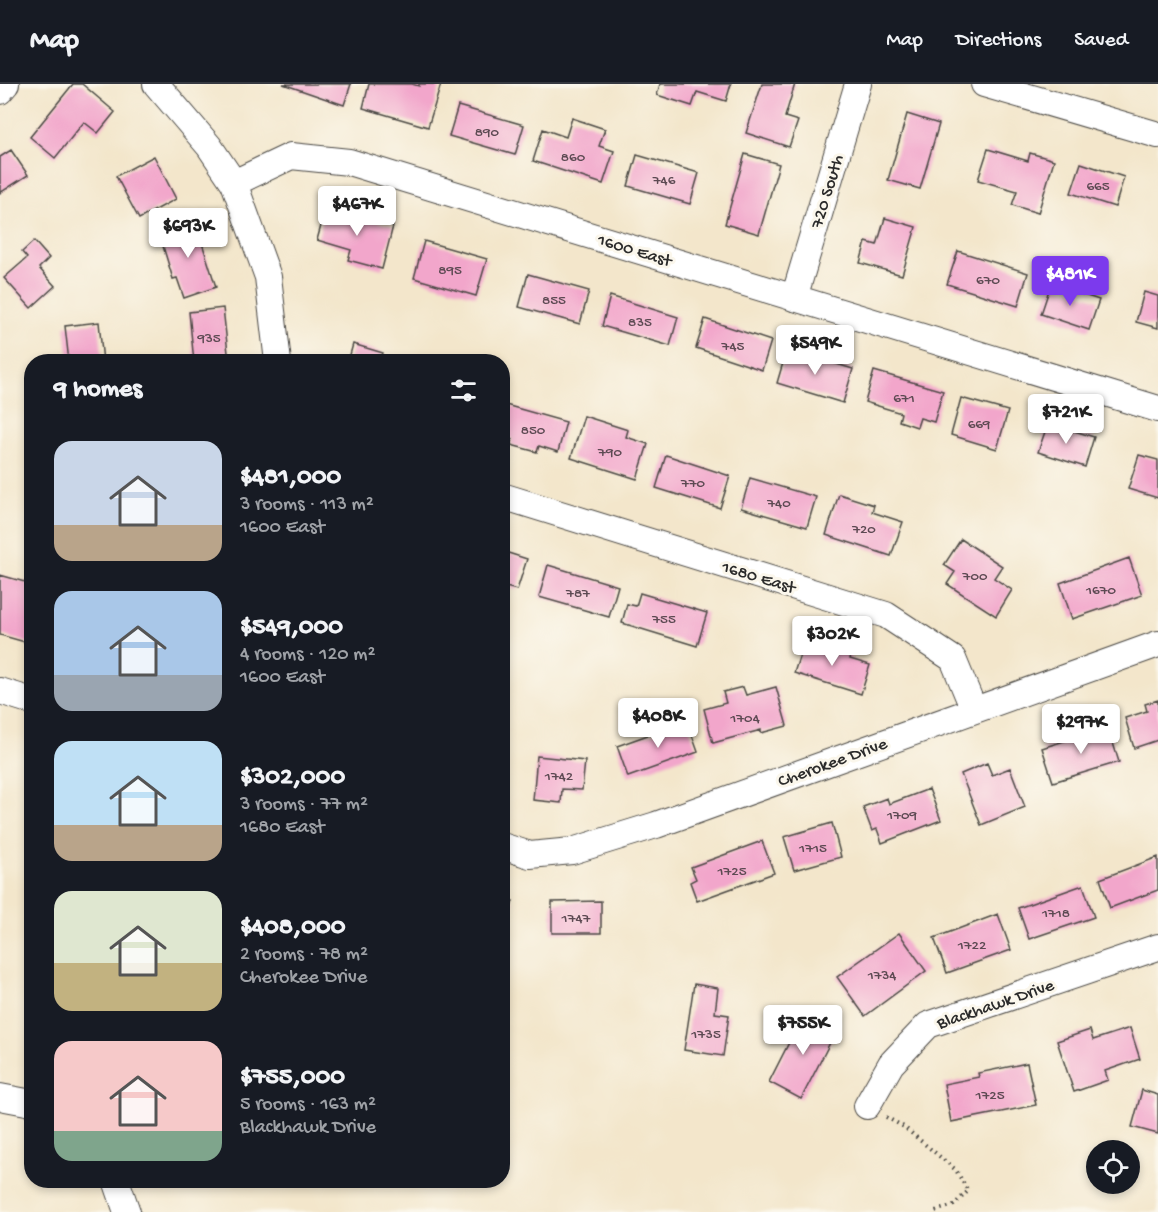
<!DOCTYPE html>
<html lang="en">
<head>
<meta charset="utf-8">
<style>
	:root { --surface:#171b24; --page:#20242c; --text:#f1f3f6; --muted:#9ea1a6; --line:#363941; --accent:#7c3aed }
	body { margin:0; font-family:"Gochi Hand",sans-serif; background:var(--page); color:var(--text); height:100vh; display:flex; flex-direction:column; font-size:22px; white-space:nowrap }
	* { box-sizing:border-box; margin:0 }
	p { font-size:20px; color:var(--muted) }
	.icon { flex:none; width:33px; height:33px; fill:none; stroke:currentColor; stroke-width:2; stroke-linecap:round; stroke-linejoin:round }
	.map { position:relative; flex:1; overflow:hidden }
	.side { position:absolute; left:24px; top:270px; width:486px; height:834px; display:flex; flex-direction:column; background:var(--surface); border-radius:24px; box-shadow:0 3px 9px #0003 }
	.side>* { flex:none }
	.fabs { position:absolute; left:1086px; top:1056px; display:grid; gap:12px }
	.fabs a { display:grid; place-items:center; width:54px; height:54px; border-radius:50%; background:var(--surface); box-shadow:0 3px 9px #0003; font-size:30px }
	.price { position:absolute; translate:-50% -51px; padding:0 14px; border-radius:6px; background:#fff; color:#222; font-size:20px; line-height:39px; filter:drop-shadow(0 2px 3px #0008) }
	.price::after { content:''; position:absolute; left:50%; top:36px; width:18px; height:14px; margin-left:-9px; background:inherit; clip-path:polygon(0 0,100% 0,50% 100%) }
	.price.on { background:var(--accent); color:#fff }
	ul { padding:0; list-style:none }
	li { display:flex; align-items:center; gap:18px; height:150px; padding:0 30px }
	li span { display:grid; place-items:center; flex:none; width:168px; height:120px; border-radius:18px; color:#555 }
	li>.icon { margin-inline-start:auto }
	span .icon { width:72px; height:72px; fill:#fffc; stroke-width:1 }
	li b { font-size:26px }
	h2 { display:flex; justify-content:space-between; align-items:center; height:72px; padding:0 30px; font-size:26px }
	header { display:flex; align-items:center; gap:36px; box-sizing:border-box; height:84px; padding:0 30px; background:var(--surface); border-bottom:2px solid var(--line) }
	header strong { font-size:28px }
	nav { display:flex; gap:33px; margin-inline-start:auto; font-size:21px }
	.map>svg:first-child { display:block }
	.building { fill:#f2a6cb }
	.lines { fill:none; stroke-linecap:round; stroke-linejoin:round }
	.minor-casing { stroke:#494743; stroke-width:28 }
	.path { stroke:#494743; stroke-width:4; stroke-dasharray:1.5 4.5; stroke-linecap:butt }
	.minor { stroke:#fff; stroke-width:26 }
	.labels { text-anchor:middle; stroke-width:6; stroke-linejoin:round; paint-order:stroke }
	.number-label { font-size:15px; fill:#5d4a53 }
	.street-label { font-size:18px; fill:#2b2b2b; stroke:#fbf7ec }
</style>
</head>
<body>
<header>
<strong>Map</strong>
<nav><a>Map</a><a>Directions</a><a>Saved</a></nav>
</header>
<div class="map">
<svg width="1158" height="1128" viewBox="0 0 1158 1128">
	<rect width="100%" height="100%" fill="#fbf7ec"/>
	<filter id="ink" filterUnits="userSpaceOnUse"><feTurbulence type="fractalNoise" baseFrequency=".0167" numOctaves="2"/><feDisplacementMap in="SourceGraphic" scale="12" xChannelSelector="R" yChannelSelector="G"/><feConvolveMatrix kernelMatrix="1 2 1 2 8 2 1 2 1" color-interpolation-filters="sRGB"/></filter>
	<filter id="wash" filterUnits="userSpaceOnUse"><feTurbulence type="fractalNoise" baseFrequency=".008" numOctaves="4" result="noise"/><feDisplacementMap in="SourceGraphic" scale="24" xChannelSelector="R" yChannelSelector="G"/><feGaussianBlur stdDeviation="1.35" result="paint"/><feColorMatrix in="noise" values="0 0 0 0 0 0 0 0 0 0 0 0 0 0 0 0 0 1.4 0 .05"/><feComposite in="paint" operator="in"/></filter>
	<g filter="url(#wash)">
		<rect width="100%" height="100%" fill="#f3e6cb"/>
		<g id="blocks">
			<path class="building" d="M73,0h9l33,28 -17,21 -14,-11 -29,36 -25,-21z
				M283,0h68l-7,21z
				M369,0h43l7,2v-2h22l-13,43 -65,-19z
				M660,0h71l-5,17 -29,-9 -5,14 -35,-11z
				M762,0h33l-10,33 13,4 -9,26 -43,-14z
				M458,22l66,19 -9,30 -66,-19z
				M907,30l32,10 -19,65 -32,-9z
				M572,34l33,11 -6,17 15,5 -11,33 -70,-23 10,-32 23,8z
				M988,65l40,12 2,-8 24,7 -16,53 -26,-8 5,-14 -39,-11z
				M11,66l17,25 -28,18v-36z
				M745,70l34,10 -20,70 -34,-10z
				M637,71l62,18 -9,31 -62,-18z
				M154,72l22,43 -37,20 -23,-43z
				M1081,79l43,14 -9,30 -44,-14z
				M326,124l67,18 -11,43 -34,-9 3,-10 -34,-10z
				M885,134l31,9 -14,48 -42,-12 6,-21 11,3z
				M195,137l21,66 -32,11 -7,-20 -4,1 -14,-46z
				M34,157l15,17 -10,10 16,18 -24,22 -27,-30 23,-20 -5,-6z
				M424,157l63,18 -11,37 -62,-18z
				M958,167l70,22 -10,33 -71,-22z
				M528,190l61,17 -9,33 -61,-17z
				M1051,200l48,16 -10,30 -48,-16z
				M1144,208l14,4v32l-22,-6z
				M610,212l68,21 -8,29 -68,-20z
				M223,224l6,54h-35l-5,-50z
				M705,235l66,22 -9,29 -66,-22z
				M99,238l4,40h-34l-4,-36z
				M353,260l30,9 -3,9h-32z
				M787,265l66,20 -10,34 -66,-20z
				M874,287l69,20 -9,31 -14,-4 -3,9 -18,-6 2,-8 -36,-11z
				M961,314l47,13 -11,38 -46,-14z
				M502,320l64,18 -8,30 -19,-6 -2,6 -26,-7 1,-6 -10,-3z
				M584,332l44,14 -2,7 22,7 -11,35 -66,-21z
				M1048,339l46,14 -9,30 -47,-15z
				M666,371l64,21 -10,32 -64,-20z
				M1139,371l19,5v38l-30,-9z
				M750,394l66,19 -9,30 -66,-19z
				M839,410l35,11 -2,7 31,10 -12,34 -65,-21z
				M961,455l41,27 -8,12 18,12 -16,26 -49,-32 8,-12 -11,-7z
				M502,467l25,8 -10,31 -15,-4z
				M1129,474l13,37 -70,24 -12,-36z
				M548,481l70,21 -9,31 -70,-20z
				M0,491l32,9v60l-32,-9z
				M640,509l67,20 -10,33 -75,-23 5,-19 9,2z
				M805,555l46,15 -1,5 20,6 -9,29 -67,-21z
				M743,603l3,8 30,-8 11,39 -26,7v-3l-48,13 -9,-34 22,-6 -3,-11z
				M1158,616v40l-24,8 -9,-30 22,-7 -2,-7z
				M687,637l11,31 -70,25 -11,-31z
				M1108,643l11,35 -66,20 -11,-34z
				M537,672l48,5 -3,29 -20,-1 -1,14 -28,-3z
				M987,679l5,12 18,-7 15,39 -44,18 -20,-51z
				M929,705l12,31 -59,23 -5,-14 -5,2 -9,-24 24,-9 2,6z
				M832,739l9,34 -47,13 -10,-33z
				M762,757l12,32 -77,28 -7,-19 6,-3 -5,-12z
				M1158,773v33l-48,18 -10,-29z
				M1083,801l11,32 -65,22 -11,-31z
				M502,814l11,3 -10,33h-1z
				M601,817v32h-49v-31z
				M998,830l13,36 -64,23 -13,-35z
				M899,849l27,38 -61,45 -28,-39z
				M694,900l24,4 -3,25 14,2 -6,41 -39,-6z
				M804,929l33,16 -36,70 -32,-17z
				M1130,944l10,31 -35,12 3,9 -34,12 -17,-51 33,-11 3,10z
				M1027,979l9,42 -85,17 -7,-38 35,-7 -1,-4z
				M1142,1006l16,5v39l-26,-7z"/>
		</g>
	</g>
	<g filter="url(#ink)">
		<use href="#blocks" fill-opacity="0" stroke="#494743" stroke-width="1.5"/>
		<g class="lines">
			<defs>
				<path id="minor" d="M156,0l53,62 25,37 34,94 10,85
					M984,0l174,51
					M0,7l6,-7
					M234,99l57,-27 58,6 809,247
					M794,214l64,-214
					M502,412l384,119 67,44 21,51
					M0,607l32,10
					M502,762l28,9 42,-4 84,-26 502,-181
					M0,1013l32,6
					M867,1022l24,-42 37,-39 230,-78
					M116,1096l11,32"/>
			</defs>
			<use href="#minor" class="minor-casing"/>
			<path class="path" d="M886,1033l18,10 52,43 12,21 -14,14 -22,7"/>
			<use href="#minor" class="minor"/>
		</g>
	</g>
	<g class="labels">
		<g class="number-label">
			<text x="487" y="52">890</text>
			<text x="573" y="77">860</text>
			<text x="664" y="100">746</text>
			<text x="1098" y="106">665</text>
			<text x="450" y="190">895</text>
			<text x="988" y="200">670</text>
			<text x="554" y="220">855</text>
			<text x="640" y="242">835</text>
			<text x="209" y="258">935</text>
			<text x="733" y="266">745</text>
			<text x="904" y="318">671</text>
			<text x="979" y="344">669</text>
			<text x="533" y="350">850</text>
			<text x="610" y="372">790</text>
			<text x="693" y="403">770</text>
			<text x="779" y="423">740</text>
			<text x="864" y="449">720</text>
			<text x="975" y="496">700</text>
			<text x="1101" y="510">1670</text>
			<text x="578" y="513">787</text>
			<text x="664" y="539">755</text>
			<text x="745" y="638">1704</text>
			<text x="559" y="696">1742</text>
			<text x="902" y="735">1709</text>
			<text x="813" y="768">1715</text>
			<text x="732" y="791">1725</text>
			<text x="1056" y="833">1718</text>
			<text x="576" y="838">1747</text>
			<text x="972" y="865">1722</text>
			<text x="882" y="895">1734</text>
			<text x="706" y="954">1735</text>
			<text x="990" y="1015">1725</text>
		</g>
		<g class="street-label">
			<text transform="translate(826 107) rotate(-73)" y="6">720 South</text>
			<text transform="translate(635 165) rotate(17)" y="6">1600 East</text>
			<text transform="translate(759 492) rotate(17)" y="6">1680 East</text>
			<text transform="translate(832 677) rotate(-20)" y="6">Cherokee Drive</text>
			<text transform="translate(995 919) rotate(-19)" y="6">Blackhawk Drive</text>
		</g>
	</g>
</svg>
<div class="fabs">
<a><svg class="icon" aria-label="locate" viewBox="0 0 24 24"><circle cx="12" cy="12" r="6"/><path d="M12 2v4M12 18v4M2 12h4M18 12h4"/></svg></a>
</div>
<b class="price" style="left:357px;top:153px">$467K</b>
<b class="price" style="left:188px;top:175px">$693K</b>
<b class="price on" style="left:1070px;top:223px">$481K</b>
<b class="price" style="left:815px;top:292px">$549K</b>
<b class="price" style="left:1066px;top:361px">$721K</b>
<b class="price" style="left:832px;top:583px">$302K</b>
<b class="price" style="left:658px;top:665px">$408K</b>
<b class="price" style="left:1081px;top:671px">$297K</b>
<b class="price" style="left:803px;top:972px">$755K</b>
<section class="side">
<h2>9 homes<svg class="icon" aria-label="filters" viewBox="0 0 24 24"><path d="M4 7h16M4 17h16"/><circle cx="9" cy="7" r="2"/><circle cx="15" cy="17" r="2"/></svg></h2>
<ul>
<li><span style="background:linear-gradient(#c9d6e8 70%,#b9a48a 0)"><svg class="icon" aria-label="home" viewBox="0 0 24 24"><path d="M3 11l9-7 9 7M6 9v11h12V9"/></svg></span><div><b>$481,000</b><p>3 rooms · 113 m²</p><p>1600 East</p></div></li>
<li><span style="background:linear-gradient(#a9c7e8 70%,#9aa5b1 0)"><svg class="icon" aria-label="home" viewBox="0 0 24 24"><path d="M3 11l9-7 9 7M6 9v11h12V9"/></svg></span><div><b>$549,000</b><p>4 rooms · 120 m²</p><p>1600 East</p></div></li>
<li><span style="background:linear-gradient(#bfe0f5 70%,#b9a48a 0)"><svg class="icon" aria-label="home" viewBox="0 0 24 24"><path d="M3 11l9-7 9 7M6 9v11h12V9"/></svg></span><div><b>$302,000</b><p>3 rooms · 77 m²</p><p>1680 East</p></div></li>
<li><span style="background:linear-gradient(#dfe7d0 60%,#c2b280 0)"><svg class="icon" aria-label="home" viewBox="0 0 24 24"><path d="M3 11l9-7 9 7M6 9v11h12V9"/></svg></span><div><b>$408,000</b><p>2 rooms · 78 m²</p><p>Cherokee Drive</p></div></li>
<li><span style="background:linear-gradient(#f6c9c9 75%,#7fa58c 0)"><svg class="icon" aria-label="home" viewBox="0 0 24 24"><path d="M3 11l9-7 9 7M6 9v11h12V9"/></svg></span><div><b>$755,000</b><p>5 rooms · 163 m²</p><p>Blackhawk Drive</p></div></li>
</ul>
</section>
</div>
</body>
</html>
